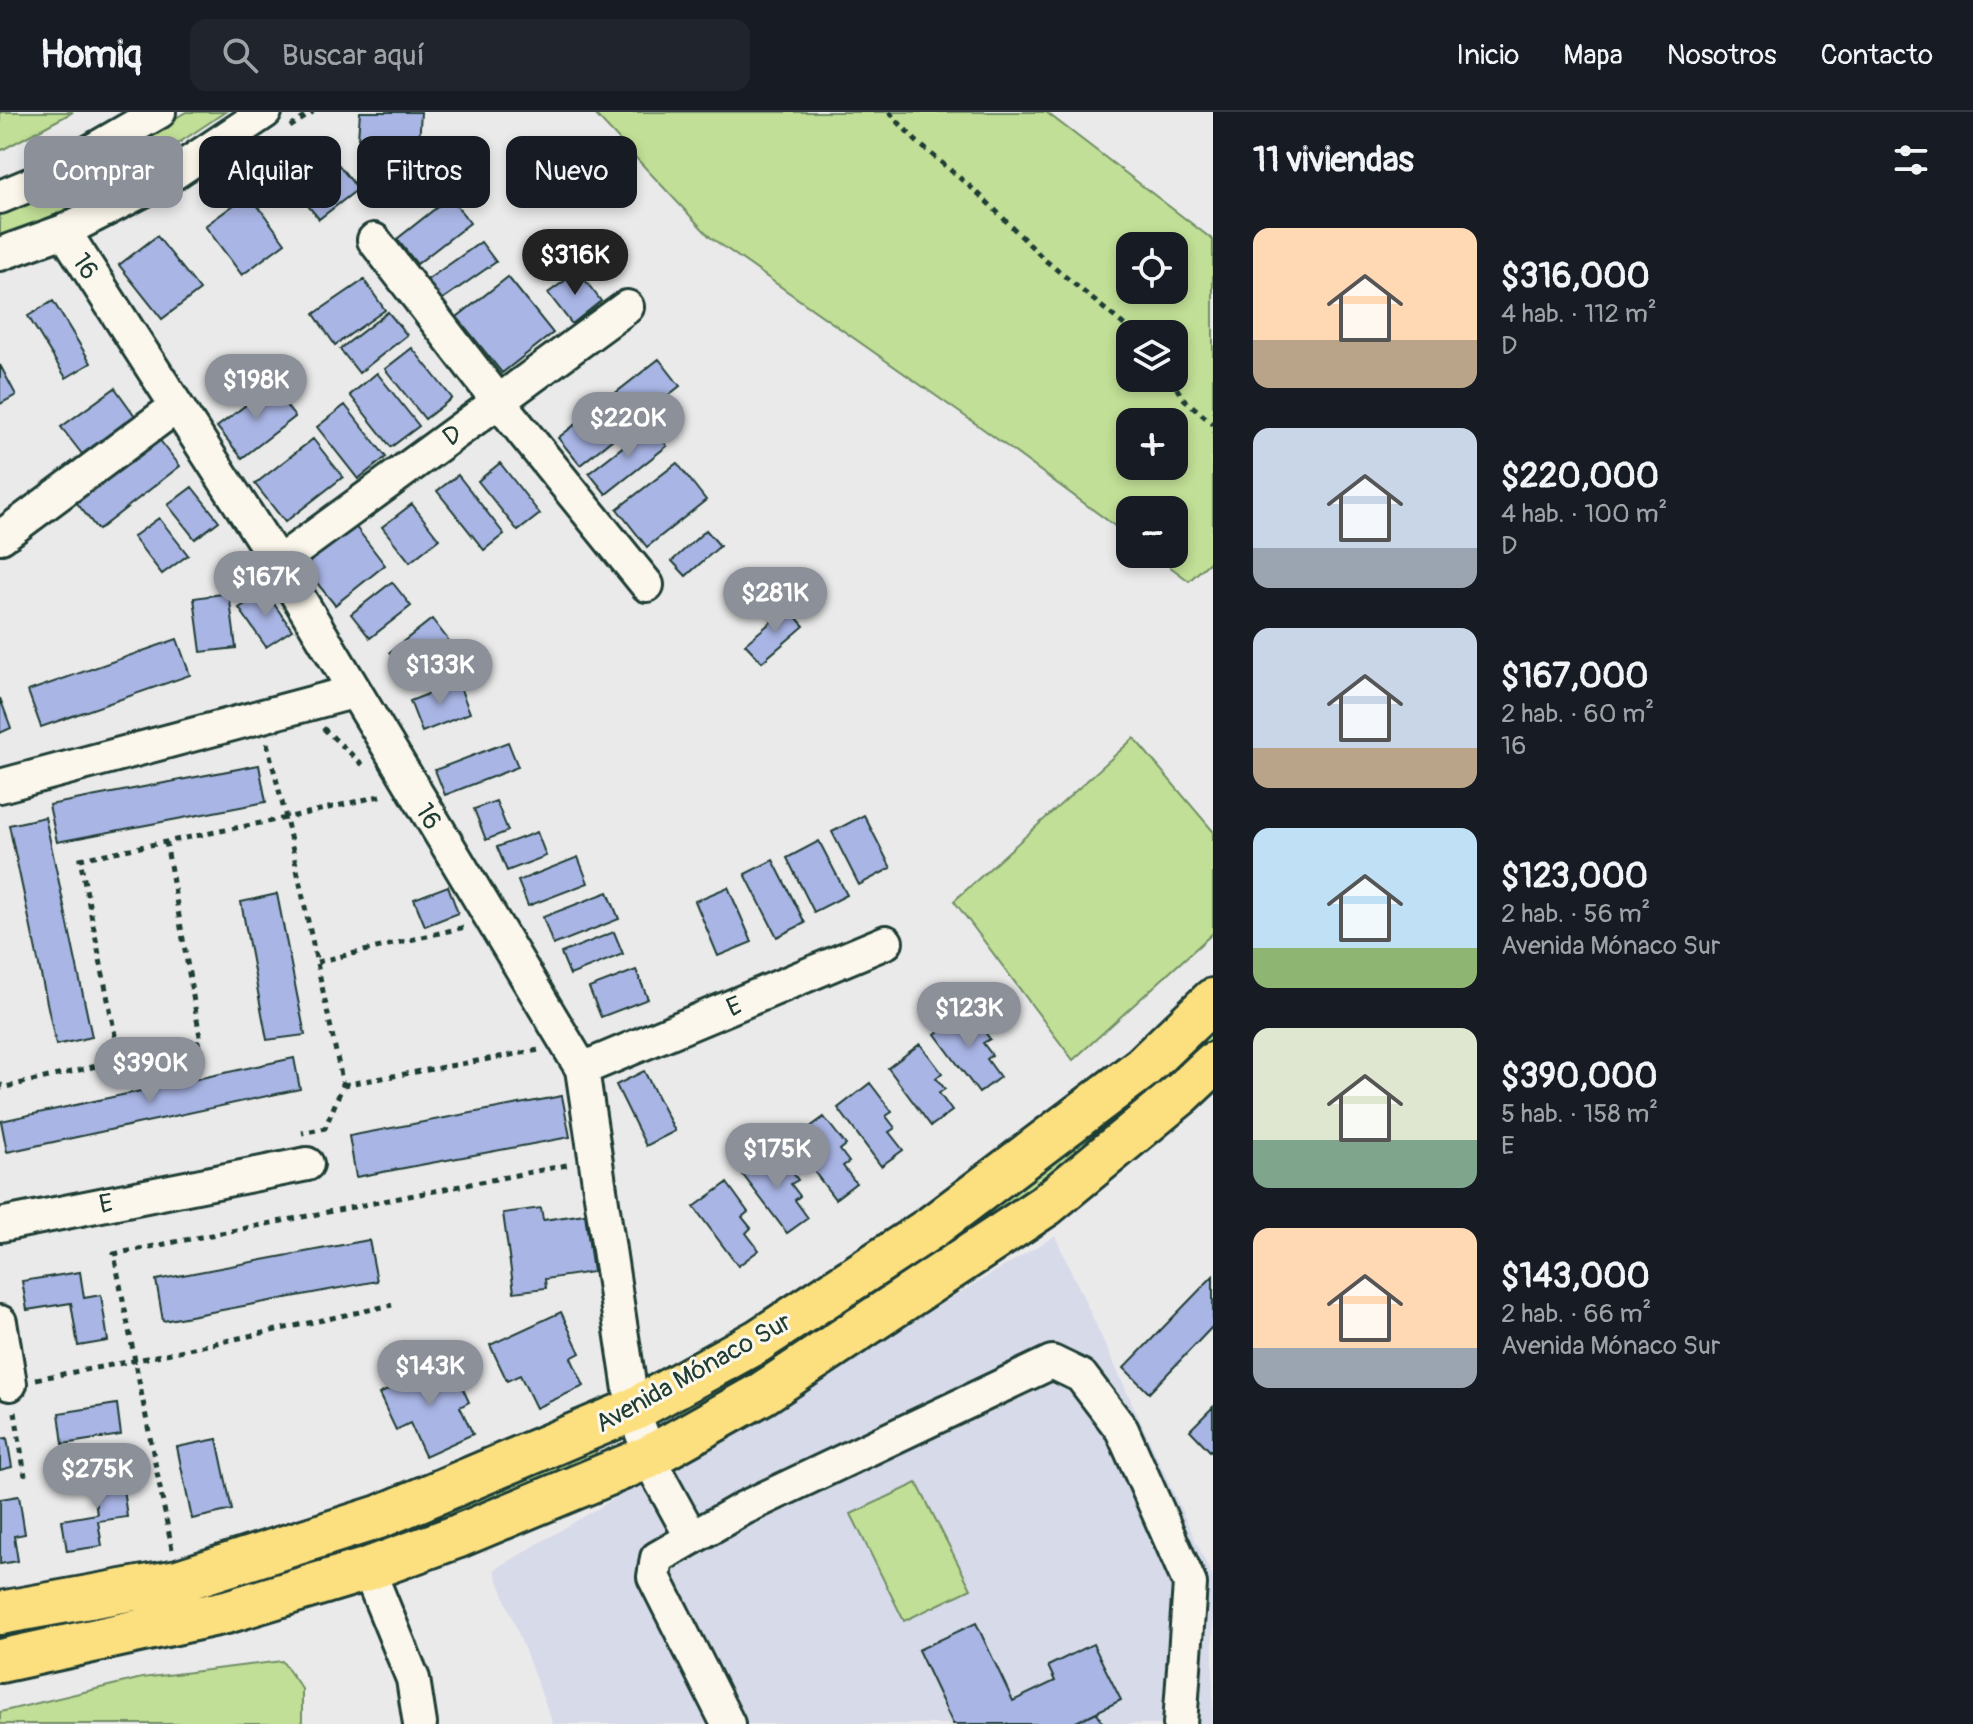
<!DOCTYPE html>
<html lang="es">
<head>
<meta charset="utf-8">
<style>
	:root { --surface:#171b24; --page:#20242c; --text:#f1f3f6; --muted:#9ea1a6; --line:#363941; --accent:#8c9099 }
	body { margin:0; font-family:Pangolin,sans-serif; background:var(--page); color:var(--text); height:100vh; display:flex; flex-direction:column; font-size:30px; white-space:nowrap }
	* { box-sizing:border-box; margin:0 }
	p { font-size:26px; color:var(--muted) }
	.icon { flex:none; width:44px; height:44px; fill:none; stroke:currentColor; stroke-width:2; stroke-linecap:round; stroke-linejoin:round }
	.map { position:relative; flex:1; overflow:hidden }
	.drawer { display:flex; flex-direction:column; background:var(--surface); width:760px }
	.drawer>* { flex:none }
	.banner { position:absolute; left:24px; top:24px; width:760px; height:72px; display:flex; gap:16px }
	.buttons { position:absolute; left:1116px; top:120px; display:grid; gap:16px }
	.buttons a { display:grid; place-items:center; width:72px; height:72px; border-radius:16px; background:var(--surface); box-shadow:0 4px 12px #0003; font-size:40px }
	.price { position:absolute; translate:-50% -68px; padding:0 18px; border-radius:28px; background:var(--accent); color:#fff; font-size:26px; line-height:52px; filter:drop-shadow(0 2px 4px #0008) }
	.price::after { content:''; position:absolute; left:50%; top:48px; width:24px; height:18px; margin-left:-12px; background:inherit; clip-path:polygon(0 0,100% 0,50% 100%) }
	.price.active { background:#222; color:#fff }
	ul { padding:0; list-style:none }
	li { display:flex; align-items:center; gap:24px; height:200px; padding:0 40px }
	li span { display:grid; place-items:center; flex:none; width:224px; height:160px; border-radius:16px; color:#555 }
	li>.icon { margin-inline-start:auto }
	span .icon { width:96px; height:96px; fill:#fffc; stroke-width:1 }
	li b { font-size:34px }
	h2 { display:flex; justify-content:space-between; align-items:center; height:96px; padding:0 40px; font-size:34px }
	.chip { padding:0 28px; border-radius:16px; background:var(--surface); box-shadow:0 4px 12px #0003; font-size:28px; line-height:72px }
	.chip.active { background:var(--accent); color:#fff }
	header { display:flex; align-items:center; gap:48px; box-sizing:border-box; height:112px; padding:0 40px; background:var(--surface); border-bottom:2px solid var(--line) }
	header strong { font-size:38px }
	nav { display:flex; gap:44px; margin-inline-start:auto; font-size:28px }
	.search { width:560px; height:72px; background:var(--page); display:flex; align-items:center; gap:20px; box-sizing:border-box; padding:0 28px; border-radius:16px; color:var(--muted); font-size:30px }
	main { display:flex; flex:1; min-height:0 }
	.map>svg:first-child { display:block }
	.built { fill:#d7dae9 }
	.green { fill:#c1df96; stroke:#708e65; stroke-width:2; fill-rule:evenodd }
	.building { fill:#a9b5e5; stroke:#1f3d34; stroke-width:2 }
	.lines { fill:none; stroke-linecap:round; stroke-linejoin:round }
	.minor-casing { stroke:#1f3d34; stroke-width:38 }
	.major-casing { stroke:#1f3d34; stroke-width:48 }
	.path { stroke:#1f3d34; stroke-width:5; stroke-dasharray:6 6; stroke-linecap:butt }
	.minor { stroke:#fbf7ec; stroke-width:32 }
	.major { stroke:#fce080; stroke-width:42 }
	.labels { text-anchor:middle; stroke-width:6; stroke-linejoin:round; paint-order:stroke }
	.street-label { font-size:26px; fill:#1f3d34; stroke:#fbf7ec }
</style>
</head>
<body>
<header>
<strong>Homiq</strong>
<div class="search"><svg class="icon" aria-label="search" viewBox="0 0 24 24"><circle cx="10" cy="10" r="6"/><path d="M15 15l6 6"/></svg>Buscar aquí</div>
<nav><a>Inicio</a><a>Mapa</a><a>Nosotros</a><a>Contacto</a></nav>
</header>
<main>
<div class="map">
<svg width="1213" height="1612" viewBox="0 0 1213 1612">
	<rect width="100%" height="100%" fill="#ebeaeb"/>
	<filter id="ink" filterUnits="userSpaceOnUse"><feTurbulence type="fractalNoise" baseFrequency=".0125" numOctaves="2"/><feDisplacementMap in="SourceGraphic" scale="16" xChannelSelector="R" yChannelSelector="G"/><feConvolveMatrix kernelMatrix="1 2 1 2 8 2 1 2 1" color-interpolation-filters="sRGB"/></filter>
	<g filter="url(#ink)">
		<path class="built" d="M1055,1124l158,342v146h-660l-59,-154z"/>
		<path class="green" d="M0,0h73l-73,39z
			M186,0h39c-72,49 -143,95 -225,126v-25l45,-17z
			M593,0h453l167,128v319l-24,22 -36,-27h21v-44h-44v27l-144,-106 -276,-194zM1130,134h44v44h-44zM1130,222h44v44h-44zM1174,310v44h-44v-44z
			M1134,626l79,93v102l-140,127 -119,-159z
			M1213,913v16c-60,55 -124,103 -189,151 -112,81 -227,154 -344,226l-5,-10z
			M593,1335l3,3 -1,11 -288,110 -121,38 -186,34v-15z
			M917,1371l54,106 -67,32 -53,-107z
			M282,1549l20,28v35h-302v-12l142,-34z"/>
		<path class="building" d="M360,0h61l-2,32 -61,-6z
			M321,31l37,46 -39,30 -37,-45z
			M249,82l36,49 -43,32 -37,-49z
			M450,85l20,26 -53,41 -20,-25z
			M157,124l43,54 -38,29 -43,-54z
			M481,130l15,20 -55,38 -14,-20z
			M578,159l23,30 -29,23 -24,-31z
			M508,165l45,56 -51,40 -45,-56z
			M364,168l21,30 -50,35 -21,-31z
			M53,189l38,62 -25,15 -38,-62z
			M388,200l19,23 -48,38 -19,-24z
			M412,236l40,50 -27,21 -40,-50z
			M659,247l21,27 -100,79 -22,-27z
			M0,253l16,30 -16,9z
			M377,261l42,53 -28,21 -41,-52z
			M271,274l24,31 -53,41 -25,-31z
			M115,276l20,28 -53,38 -21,-27z
			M345,293l41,52 -28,22 -41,-52z
			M651,313l16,21 -61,48 -17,-21z
			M155,322l25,32 -82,64 -25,-32z
			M313,327l30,38 -58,45 -30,-38z
			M500,351l40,51 -22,17 -40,-50z
			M677,351l29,37 -59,47 -30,-38z
			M458,363l46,59 -20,16 -47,-59z
			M192,375l27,34 -24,18 -27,-34z
			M412,392l27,35 -29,23 -28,-35z
			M159,406l29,37 -26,19 -29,-37z
			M355,414l30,39 -50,40 -32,-39z
			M706,418l14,16 -34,30 -14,-15z
			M392,470l19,24 -41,32 -19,-24z
			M265,479l27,39 -26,17 -27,-39z
			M229,481l7,55 -35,4 -7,-54z
			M788,496l16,18 -42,36 -17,-18z
			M432,507l21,27 -41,32 -22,-26z
			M177,527l13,36 -149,52 -13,-36z
			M458,570l12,31 -48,19 -12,-31z
			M0,586l11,30 -11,5z
			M508,630l10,25 -73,28 -10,-25z
			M259,653l7,37 -209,40 -8,-37z
			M496,689l12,30 -22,9 -12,-31z
			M864,703l27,53 -32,17 -27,-53z
			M45,705l47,220 -36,8 -47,-220z
			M537,720l9,24 -39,15 -10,-24z
			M819,729l28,54 -33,17 -27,-54z
			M578,745l10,26 -60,23 -10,-25z
			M773,748l32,63 -28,14 -32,-63z
			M448,774l10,27 -33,13 -11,-27z
			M728,775l24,55 -34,14 -23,-55z
			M608,780l11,27 -66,26 -10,-28z
			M277,782l28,141 -38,5 -26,-138z
			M614,820l9,22 -53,21 -9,-22z
			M636,858l12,29 -47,18 -12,-29z
			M968,898l22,29 -7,4 9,12 -5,4 13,18 -21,16 -44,-59z
			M920,932l22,29 -6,5 9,11 -6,4 13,18 -21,15 -43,-58z
			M294,946l6,31 -293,63 -6,-31z
			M644,959l31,60 -29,15 -30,-61z
			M870,971l22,29 -6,4 9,12 -6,4 14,18 -22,16 -43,-58z
			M562,984l8,41 -214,40 -7,-41z
			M824,1005l22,28 -6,5 9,12 -6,4 13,17 -21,16 -44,-58z
			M777,1039l21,29 -7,4 9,12 -5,4 13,18 -21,15 -44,-58z
			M727,1071l21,29 -6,5 9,11 -5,5 13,17 -21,16 -44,-59z
			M541,1096l2,12 42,-6 8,58 -48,7 1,9 -32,4 -11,-79z
			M369,1128l8,41 -214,40 -7,-41z
			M80,1160l4,26 17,-3 7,46 -30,5 -7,-43 -44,7 -5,-29z
			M1213,1164v50l-64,67 -25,-25z
			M561,1200l19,41 -9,5 13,28 -48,22 -16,-33 -13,6 -17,-36z
			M450,1249l19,41 -9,5 13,27 -48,22 -15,-33 -14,7 -17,-36z
			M117,1292l4,31 -58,9 -4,-31z
			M1213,1295v41l-3,3 -20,-21z
			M7,1326l5,29 -12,3v-31z
			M217,1327l15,71 -40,9 -15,-72z
			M120,1355l7,50 -29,4 4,25 -35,5 -5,-31 35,-6 -6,-42z
			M19,1384l6,38 -11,2 4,25 -18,3v-65z
			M976,1511l37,78 42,-20 -7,-15 45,-22 28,56 -49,24h-119l-35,-74z
			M1097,1600l6,12h-31z"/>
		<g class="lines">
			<defs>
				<path id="minor" d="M0,85l41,-17 118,-68
					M64,119l214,332 304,506 51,341 24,64 35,64
					M374,128l124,161 149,184
					M0,142l64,-23 101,-52 100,-67
					M1,425l176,-131
					M278,451l349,-256
					M0,674l353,-94
					M582,957l304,-127
					M0,1113l307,-61
					M0,1210l10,62
					M368,1457l45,110 7,45
					M728,1612l-74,-147 3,-19 87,-50 308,-146 29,14 41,54 68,154 -10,140"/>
				<path id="major" d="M0,1501l178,-32 201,-64 254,-107 125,-69 174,-114 210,-159 71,-68
					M0,1549l226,-49 142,-43 88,-32 193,-80 114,-64 283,-188 136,-112 31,-29"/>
			</defs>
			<use href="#minor" class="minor-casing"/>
			<use href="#major" class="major-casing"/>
			<path class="path" d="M889,0l27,29 64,54 65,65 90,74
				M290,15l23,-15
				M1170,266l13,20 30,26
				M323,616l40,37
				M267,631l19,75 98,-23
				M317,850l148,-35
				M120,948l-40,-201 206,-41 57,267 -18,43 -23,5
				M0,971l1,5 200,-46 -35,-200
				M343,973l196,-35
				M36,1267l97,-18 259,-56
				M15,1300l10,64
				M172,1437l-58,-295 453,-89"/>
			<use href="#minor" class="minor"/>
			<use href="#major" class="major"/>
		</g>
	</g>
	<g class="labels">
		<g class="street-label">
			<text transform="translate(86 154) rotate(57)" y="9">16</text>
			<text transform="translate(452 323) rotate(-36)" y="9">D</text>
			<text transform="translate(429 704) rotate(59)" y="9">16</text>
			<text transform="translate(734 894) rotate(-23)" y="9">E</text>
			<text transform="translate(106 1091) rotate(-11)" y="9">E</text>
			<text transform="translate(693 1260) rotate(-29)" y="9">Avenida Mónaco Sur</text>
		</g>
	</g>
</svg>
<div class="buttons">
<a><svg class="icon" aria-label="locate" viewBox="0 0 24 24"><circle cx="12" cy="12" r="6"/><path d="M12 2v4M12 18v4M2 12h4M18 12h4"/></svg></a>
<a><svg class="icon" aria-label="layers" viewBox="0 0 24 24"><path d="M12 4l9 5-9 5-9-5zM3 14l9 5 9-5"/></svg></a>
<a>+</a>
<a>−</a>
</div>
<b class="price active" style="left:575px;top:185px">$316K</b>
<b class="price" style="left:256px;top:310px">$198K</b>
<b class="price" style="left:628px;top:348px">$220K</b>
<b class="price" style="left:266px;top:507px">$167K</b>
<b class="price" style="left:775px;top:523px">$281K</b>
<b class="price" style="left:440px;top:595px">$133K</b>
<b class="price" style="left:969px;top:938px">$123K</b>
<b class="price" style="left:150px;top:993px">$390K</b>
<b class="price" style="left:777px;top:1079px">$175K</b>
<b class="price" style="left:430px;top:1296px">$143K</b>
<b class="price" style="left:97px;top:1399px">$275K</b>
<div class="banner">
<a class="chip active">Comprar</a>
<a class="chip">Alquilar</a>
<a class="chip">Filtros</a>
<a class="chip">Nuevo</a>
</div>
</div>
<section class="drawer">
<h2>11 viviendas<svg class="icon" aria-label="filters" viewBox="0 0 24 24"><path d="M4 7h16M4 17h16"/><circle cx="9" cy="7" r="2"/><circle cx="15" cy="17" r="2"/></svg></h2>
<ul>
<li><span style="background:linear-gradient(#ffd9b3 70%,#b9a48a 0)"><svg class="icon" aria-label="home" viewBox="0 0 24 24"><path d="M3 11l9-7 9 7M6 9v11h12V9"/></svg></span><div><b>$316,000</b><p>4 hab. · 112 m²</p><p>D</p></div></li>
<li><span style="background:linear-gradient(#c9d6e8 75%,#9aa5b1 0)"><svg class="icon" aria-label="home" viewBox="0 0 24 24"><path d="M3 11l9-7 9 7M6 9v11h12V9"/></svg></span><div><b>$220,000</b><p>4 hab. · 100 m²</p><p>D</p></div></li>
<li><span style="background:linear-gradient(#c9d6e8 75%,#b9a48a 0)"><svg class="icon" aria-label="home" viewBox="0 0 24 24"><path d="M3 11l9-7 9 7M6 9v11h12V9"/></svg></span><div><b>$167,000</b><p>2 hab. · 60 m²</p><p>16</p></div></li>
<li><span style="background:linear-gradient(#bfe0f5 75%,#8fb573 0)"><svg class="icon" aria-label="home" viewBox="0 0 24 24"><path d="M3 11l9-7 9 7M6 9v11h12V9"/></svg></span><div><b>$123,000</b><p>2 hab. · 56 m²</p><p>Avenida Mónaco Sur</p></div></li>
<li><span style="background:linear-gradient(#dfe7d0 70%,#7fa58c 0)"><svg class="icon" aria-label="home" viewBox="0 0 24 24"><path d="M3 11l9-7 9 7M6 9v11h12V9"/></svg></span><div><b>$390,000</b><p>5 hab. · 158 m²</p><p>E</p></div></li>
<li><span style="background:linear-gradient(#ffd9b3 75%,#9aa5b1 0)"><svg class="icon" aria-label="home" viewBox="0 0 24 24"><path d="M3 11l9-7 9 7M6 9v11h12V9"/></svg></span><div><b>$143,000</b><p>2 hab. · 66 m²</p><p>Avenida Mónaco Sur</p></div></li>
</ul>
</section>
</main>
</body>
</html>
